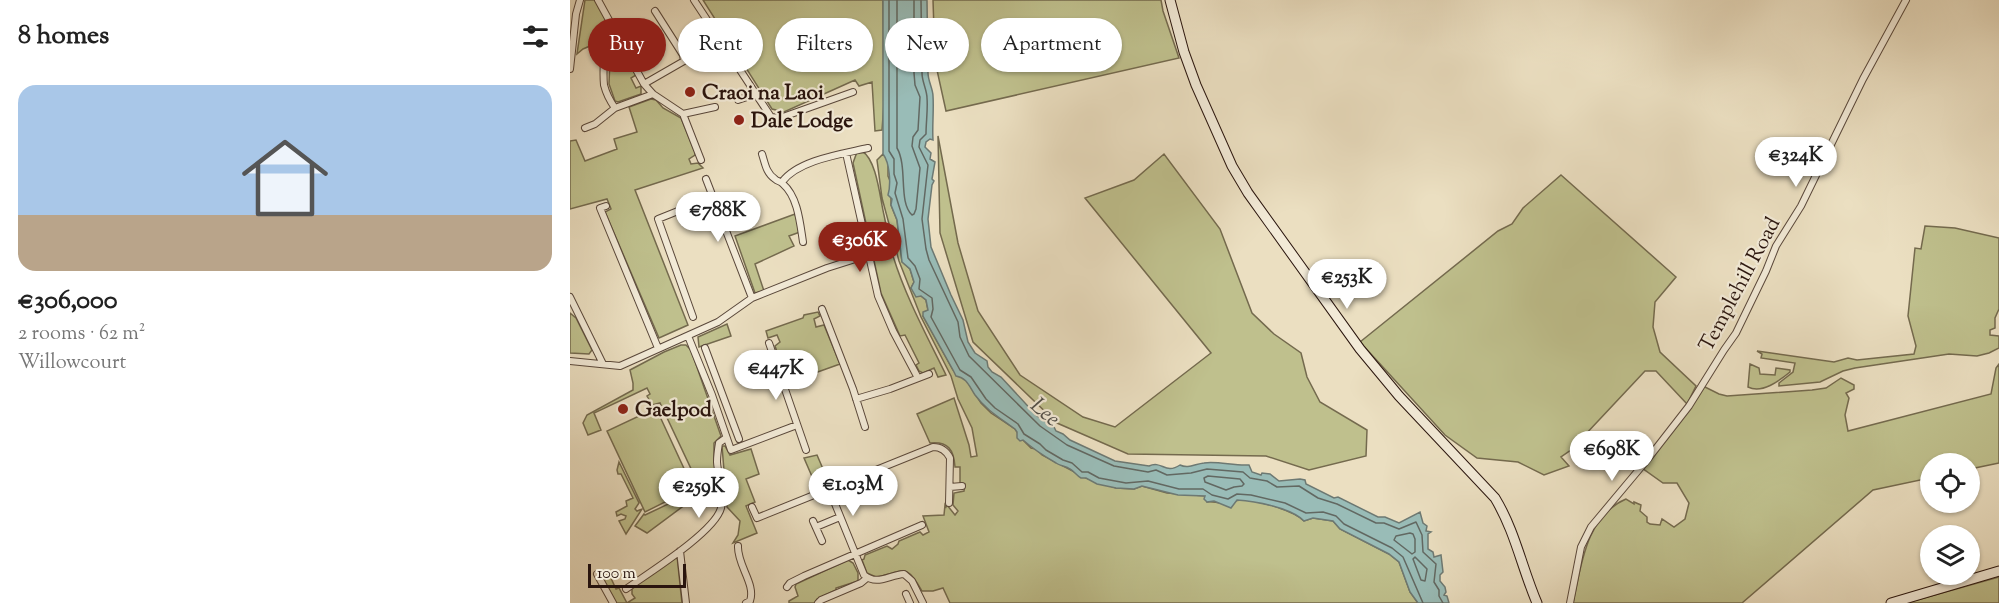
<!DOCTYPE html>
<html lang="en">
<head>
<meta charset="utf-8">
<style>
	:root { --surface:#fff; --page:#f6f6f6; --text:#222; --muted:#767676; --line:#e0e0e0; --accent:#8f2418 }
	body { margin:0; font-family:"Sorts Mill Goudy",serif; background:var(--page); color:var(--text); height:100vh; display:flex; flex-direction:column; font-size:22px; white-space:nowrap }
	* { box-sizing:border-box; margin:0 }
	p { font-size:20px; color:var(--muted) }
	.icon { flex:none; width:33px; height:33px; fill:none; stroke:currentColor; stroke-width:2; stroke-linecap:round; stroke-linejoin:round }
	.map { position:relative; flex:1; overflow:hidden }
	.panel { display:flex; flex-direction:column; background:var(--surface); width:570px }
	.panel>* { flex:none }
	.banner { position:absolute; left:18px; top:18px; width:570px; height:54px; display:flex; gap:12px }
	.tools { position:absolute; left:1350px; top:453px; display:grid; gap:12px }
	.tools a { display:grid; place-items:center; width:60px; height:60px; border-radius:50%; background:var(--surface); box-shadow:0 2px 4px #0004; font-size:30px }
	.scale { position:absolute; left:18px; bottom:15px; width:98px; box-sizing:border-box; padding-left:6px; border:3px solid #2a150e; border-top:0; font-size:16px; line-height:21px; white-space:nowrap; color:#2a150e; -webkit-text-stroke:4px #f2ead7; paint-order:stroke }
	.price { position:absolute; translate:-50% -51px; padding:0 14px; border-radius:21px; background:#fff; color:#222; font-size:20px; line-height:39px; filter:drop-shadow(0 2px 3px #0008) }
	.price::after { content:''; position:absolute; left:50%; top:36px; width:18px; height:14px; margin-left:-9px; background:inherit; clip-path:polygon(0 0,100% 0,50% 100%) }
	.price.selected { background:var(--accent); color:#fff }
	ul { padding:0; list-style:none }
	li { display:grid; align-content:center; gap:12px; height:318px; padding:0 18px }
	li+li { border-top:2px solid var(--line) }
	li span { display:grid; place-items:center; height:186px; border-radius:18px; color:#555 }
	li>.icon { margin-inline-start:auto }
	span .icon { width:108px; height:108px; fill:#fffc; stroke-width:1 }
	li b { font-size:26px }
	h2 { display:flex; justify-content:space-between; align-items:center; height:72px; padding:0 18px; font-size:26px }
	.chip { padding:0 21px; border-radius:27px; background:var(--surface); box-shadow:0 2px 4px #0004; font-size:21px; line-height:54px }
	.chip.selected { background:var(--accent); color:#fff }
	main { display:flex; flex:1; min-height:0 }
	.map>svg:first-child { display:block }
	.green { fill:#bfc08d; stroke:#746a4e; stroke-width:1.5 }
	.water { fill:#99bcb7; stroke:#6d7973; stroke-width:1.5 }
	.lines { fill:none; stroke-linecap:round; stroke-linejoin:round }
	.shore { stroke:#626862; stroke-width:1.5 }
	.minor-casing { stroke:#5a483b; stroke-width:8 }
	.secondary-casing { stroke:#2a150e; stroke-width:11 }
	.minor { stroke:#f2ead7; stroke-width:6 }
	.secondary { stroke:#f2ead7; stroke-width:9 }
	.poi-dot { fill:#8f2418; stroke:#f2ead7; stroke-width:2 }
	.labels { text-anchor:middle; stroke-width:4.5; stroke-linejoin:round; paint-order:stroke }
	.poi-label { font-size:21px; font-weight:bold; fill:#2a150e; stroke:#f2ead7; text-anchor:start }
	.street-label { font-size:21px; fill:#2a150e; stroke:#f2ead7 }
	.water-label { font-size:22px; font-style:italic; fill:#514f49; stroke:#f2ead7 }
</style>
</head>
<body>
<main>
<section class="panel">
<h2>8 homes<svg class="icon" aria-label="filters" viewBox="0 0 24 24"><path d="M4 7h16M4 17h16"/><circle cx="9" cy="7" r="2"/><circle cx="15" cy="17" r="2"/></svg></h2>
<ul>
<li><span style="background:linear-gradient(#a9c7e8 70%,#b9a48a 0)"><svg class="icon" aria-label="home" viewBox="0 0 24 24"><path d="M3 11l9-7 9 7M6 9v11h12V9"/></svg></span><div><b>€306,000</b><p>2 rooms · 62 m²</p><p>Willowcourt</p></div></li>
</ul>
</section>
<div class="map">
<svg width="1429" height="603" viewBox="0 0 1429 603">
	<rect width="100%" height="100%" fill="#ebdfc1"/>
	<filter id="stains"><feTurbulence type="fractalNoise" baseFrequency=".00333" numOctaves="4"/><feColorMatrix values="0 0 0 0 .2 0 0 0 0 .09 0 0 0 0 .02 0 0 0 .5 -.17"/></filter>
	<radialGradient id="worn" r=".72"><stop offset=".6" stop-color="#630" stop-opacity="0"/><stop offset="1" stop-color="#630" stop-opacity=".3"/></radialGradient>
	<path class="green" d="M15,0h10l41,75 -5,3 5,10 5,-2v8l-23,8 -3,-1 -6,-17 1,-25 -9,-22 -12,5 1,4 -7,3 -6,5z
		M133,0h180l1,103 -2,27 -7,1 -3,-49 -13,4 -4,-6 -71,32 -12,-3z
		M363,0h228l2,11 16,47 -233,53 -11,-50z
		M81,99l5,1 7,8 18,10 14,34v3l-6,4 2,5 7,-1 5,5 -68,22 53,135 -29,13 -54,-126 6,-3 -4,-10 -37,10v-68l6,-1 9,21 32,-12 -3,-10 23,-7 -8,-25z
		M368,136l20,107 20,68 42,64 63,42 32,10 96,-74 -126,-155 49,-18 30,-26 56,75 32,84 22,21 27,19 6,24 13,25 47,28 -1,26 -57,14 -43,-14 -138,-2 -71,-31 -84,-81 -33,-109z
		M292,151c15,9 18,48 22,64 3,14 5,28 9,41 13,42 34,80 53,119l-8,2 -4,-9 -11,5 -4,-2 -3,-6 3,-2 -14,-28 -5,1 -19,-43 -28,-130 4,-11z
		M313,154l5,5v17l3,7v22l6,15 5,42 8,7 4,13 -3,6 15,12 2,10 -5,6 30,54 14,11 14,22 10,10 24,16 8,11 8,8 5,1 6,6 44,23 30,10 18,1 8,-3 25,7 39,3 1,6c6,-1 9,1 14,1 6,1 13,-3 20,-3 16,0 52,10 63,21l9,-3 20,3 7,8 49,25 10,8 11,30 8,11h-468l-7,-15 -10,3h-11c-17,-30 -18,-19 -46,-14l-9,-4 -5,-13 2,-1 1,-4 22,-9 5,3 6,-5 1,-3 21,-9 3,3 6,-3 -6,-16 21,-1 1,-10 1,2 1,-2 8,10 3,-4 -5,-6 1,-12 10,-2 1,-7 -5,-1v-16h-5c-1,-17 -7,-26 -25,-24l-13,-29 37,-16 15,47 2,12 6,-1 -5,-28 -14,-29 -7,-23 -30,-59 -22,-56 -17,-63 -5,-38z
		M991,175l115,102 -21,25 -2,25 7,25 36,34 -9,18 -31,-33h-11l-61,65 3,3 -26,18 8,9 -25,9 -26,-13 -41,-4 -32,-23 -85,-93 138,-111 14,-7 11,-16z
		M225,214l5,18 -11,4 5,10 -39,18 9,27 -9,2 -20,-57z
		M1355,226l30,2 44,10v71l-4,9v10l-5,2v5l9,1v12l-10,5 -12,3 -28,-2 -94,14 -12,3 -23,11 -41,4v-3l14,-11 2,-9 -34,-5 1,-4 -5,-3 77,11 14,-4 9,2 57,-6 2,-8 -8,-30 7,-68 6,1z
		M248,312l2,4 -6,3 2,8 8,-2 16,39 -42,15v3l-9,4 -14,-40 5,-4 -3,-7 -9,3 -2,-7 37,-13 1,-3z
		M0,313l6,5 16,32 -3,4 -19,-1z
		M157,324l4,12 -32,11 -1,-10z
		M111,345h5l5,5 30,86 -7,7v16l4,31 -15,6 -2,-3 -54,40 -12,-7 9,-12 1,1 53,-25 -7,-16 2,-1 -33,-70 -8,2 -5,-9 3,-2 -3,-6 -53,25 7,17 -13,5 -5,-12 4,-8 46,-25v-7l-3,-13 34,-18z
		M1180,364l9,4 1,6 15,1 1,-7 14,2v2c-11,9 -28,22 -42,15z
		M1429,364v99l-29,6v-5h-40v14l-57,12 -131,113h-169c8,-37 13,-87 53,-104l8,5v-2l7,3 -1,6 7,6v5l3,2 10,1 2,-6 12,8 11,-8 4,-16 -12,-20h-14l-21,-15 61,-82 16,8 8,2 85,-6 14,-2 15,-10 13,7v4l-8,4 3,5 -4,17 3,16 143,-37 5,-26z
		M86,408l37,80 -48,24 -38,-81z
		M152,446h3l5,9 21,-6 8,25 -13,5 9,23 -9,4 11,27 -24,10 5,-8 2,-14 -13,-14z
		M247,455l12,28 -4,2 -3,-2 -2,-6h-1l1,7 -3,4 -13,-30z
		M49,462l20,41 -4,6 2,2 5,-2 -16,25 -7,-13 6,-2 1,-3 -5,-2 -4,2 -1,-4 11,-6 -1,-5 7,-3 -12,-24h-3l-1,-4z
		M107,556l5,47h-66l-11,-20 -1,-3 6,-4 6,13 3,-1 8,15 8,-5 -3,-4v-6z
		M278,560l5,3 5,10v8l-22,7v2l-19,9 -2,4h-26v-2l9,-5 -3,-9 1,-3z
		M1429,577v26h-93z"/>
	<path class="water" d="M313,0h44l1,73c0,8 5,16 5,23 1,15 -1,30 0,44l-3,-1 -4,3 -1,5 6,6 -1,6 5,3 -3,17 2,2 -2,4 -4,34 3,28 20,48 12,25 5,22 7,11 12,8 1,6 4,5 9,5 36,39 17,11 2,4 7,3 7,6 45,21 34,5c13,-6 16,9 31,-1 8,4 15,-1 24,-2 14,-2 30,3 45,2l3,7 9,3 1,-2 8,1 9,7 21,-2 5,1 1,4 28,14 4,-1 40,20h7l14,6 21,-11 3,11 4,3 -1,5 5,1 -3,2v15l5,3 1,5 7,-2 2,17 -3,3v6l5,6 1,5 -2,3 3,1 2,7h-31l-8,-11 -11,-30 -10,-8 -49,-25 -7,-8 -20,-3 -9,3c-12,-13 -49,-20 -67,-21l-6,8 -17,-7 -7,1 -3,-3 1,-3 -27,-1 -36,-9 -8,3 -18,-1 -19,-4 -11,-6h-5c-4,-2 -7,-7 -11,-9 -4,-3 -10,-3 -14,-6 -12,-7 -23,-14 -33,-23l-3,1 -3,-3v-6l-2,-3c-15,-11 -29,-19 -40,-34 -6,-9 -8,-17 -19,-19l-3,-6 -30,-54v-4l5,-2 -2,-10 -5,-4 -5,1 -5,-9 3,-6 -4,-13 -8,-7 -5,-42 -6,-15 1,-6 -4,-4c3,-10 2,-32 -5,-41z"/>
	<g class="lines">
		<path class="shore" d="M319,0v151l5,8v15l3,9 -2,10 8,26 5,39 7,8 5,13 -1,10 13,9 1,11 -2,8 29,53 11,7 15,22 9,9 23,16 6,10 16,10 6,6 17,10 9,3 10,9h6l11,6 27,5 22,-2 31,8h24l9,6 16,4 9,-5 14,1 34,8 21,10 17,-1 13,4 8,8 48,24 11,9 20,46
			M327,0v148c11,19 1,54 15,67l2,-1 2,-5 4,-41 -8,-22 1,-9 5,-7 2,-33 -5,-12 -1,-12v-73
			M351,0l1,73c0,9 5,17 5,25 1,12 -1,24 -1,36l-6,6 -1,7 9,18 -6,54 4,30 3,11 29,62 2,15 9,19 71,70 27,19 47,21 34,6 8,-2 11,5 24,-2 16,-4 36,3 7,6 17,3 10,6 22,-1 19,12 19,6 39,19h8l15,6 17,-7 6,13 1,17 13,12 -2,18 5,8v6l4,7
			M638,476l32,3 4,5 -2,2 -8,1 -8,3 -21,-8 -1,-4z
			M840,533l3,1 2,5v13l-3,2 -18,-14 2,-4z
			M845,557l12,12 -2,12 -4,-1 -8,-21z"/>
		<defs>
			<path id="minor" d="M28,0l46,84 40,-23 -1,-6 -28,-44
				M124,0l77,117 9,1 73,-26
				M29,40c8,19 3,26 5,45 2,8 6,16 11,23
				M0,69l6,-55 4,-14
				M74,84l9,10 30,20 32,-7
				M168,100l18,-6
				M113,114l18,46
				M15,128l10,-4 20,-16 38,-14
				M276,153l32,143 15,35 25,47
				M192,154c3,9 4,19 13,25 3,3 4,1 8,5 15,13 17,39 20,58
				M136,179l46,119
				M212,182c16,-22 60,-28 86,-34
				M36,206l-6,2 58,140
				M0,297l33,67
				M252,309l31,80 12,38
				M123,317l-35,-98 55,-22
				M118,336l24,59 19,55 66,-25
				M199,343l37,107
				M135,348l34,91
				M0,361l50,5 98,-44 34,-24 75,-30 41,-13
				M286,399l34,-10 39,-15
				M380,487l12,-1
				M259,489l35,86c13,11 25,0 40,-1l8,7 11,22
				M182,507l5,11 176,-71c7,0 13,3 17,11l-1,45
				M243,521l9,20
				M246,527l24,-10
				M168,546c-1,19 18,38 12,55l-4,2
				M110,551l6,52
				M27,574l16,29
				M217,587l3,-4 14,-7 118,-51
				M56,589c21,-15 89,-57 95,-81 4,-15 -3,-31 -4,-46 0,-6 1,-13 2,-19l7,-5
				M336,594l4,9
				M248,603l3,-3 40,-17 6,-5
				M1000,603l11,-56 10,-20 56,-67 42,-54 35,-56 12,-17 30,-62 10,-25 25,-40 62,-127 43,-79"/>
			<path id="secondary" d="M600,0l14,52 12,33 36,81 16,27 112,156 39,47 96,102c20,33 27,70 42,105
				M1321,603l108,-32"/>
		</defs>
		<use href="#minor" class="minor-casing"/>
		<use href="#secondary" class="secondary-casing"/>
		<use href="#minor" class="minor"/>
		<use href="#secondary" class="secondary"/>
	</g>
	<g class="poi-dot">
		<circle cx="120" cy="92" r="6"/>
		<circle cx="169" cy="120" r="6"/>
		<circle cx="53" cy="409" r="6"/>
	</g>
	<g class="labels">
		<g class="poi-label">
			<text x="132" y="99">Craoi na Laoi</text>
			<text x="181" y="127">Dale Lodge</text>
			<text x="65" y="416">Gaelpod</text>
		</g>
		<g class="street-label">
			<text transform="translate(1169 284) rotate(-62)" y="7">Templehill Road</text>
		</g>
		<g class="water-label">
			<text transform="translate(476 411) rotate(41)" y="8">Lee</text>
		</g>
	</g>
	<rect width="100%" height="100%" filter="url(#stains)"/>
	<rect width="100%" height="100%" fill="url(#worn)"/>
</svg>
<div class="tools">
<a><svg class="icon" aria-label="locate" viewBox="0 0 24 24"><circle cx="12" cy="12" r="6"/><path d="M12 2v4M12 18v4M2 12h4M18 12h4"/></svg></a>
<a><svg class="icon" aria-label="layers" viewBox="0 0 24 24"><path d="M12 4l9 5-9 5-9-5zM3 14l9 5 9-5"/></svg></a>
</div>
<div class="scale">100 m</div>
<b class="price" style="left:1226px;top:188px">€324K</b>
<b class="price" style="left:148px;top:243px">€788K</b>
<b class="price selected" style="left:290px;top:273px">€306K</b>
<b class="price" style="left:777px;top:310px">€253K</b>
<b class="price" style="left:206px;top:401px">€447K</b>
<b class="price" style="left:1042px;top:482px">€698K</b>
<b class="price" style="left:283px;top:517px">€1.03M</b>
<b class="price" style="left:129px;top:519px">€259K</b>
<div class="banner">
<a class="chip selected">Buy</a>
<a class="chip">Rent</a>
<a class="chip">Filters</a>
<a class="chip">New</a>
<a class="chip">Apartment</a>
</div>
</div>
</main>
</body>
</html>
